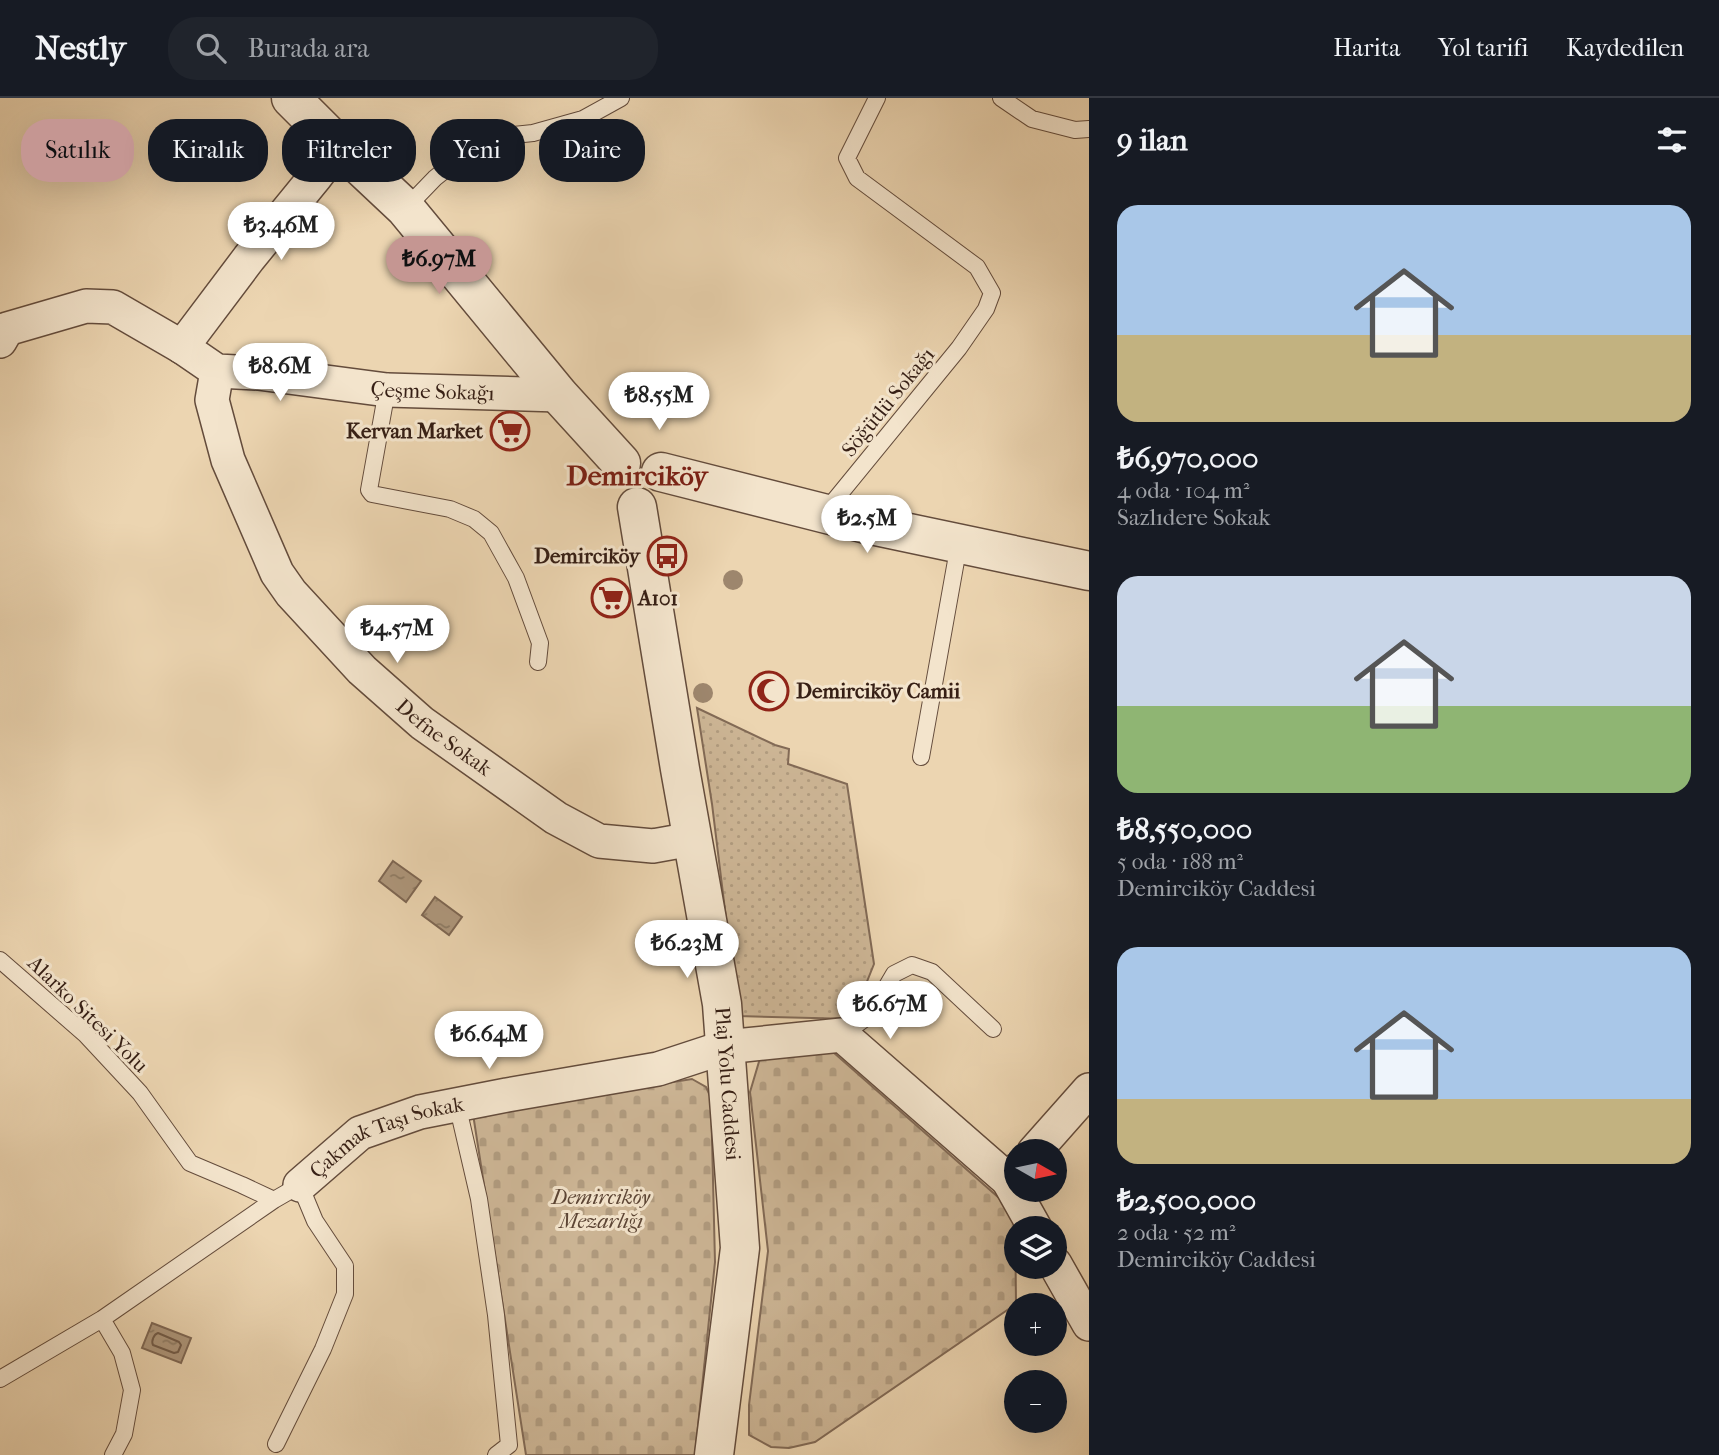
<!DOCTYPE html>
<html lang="tr">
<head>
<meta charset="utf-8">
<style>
	:root { --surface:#171b24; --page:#20242c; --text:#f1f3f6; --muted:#9ea1a6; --line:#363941; --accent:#c59692 }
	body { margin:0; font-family:"IM FELL French Canon",serif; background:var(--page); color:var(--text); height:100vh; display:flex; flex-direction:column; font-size:26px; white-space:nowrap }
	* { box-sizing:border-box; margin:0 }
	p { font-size:23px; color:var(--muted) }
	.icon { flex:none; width:38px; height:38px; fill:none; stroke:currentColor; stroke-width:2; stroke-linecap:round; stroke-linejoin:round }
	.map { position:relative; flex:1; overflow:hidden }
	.panel { display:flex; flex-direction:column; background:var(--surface); width:630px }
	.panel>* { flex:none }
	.top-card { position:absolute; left:21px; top:21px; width:665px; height:63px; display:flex; gap:14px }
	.needle { width:46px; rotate:99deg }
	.tools { position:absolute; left:1004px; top:1041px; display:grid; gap:14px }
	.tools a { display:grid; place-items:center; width:63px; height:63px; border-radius:50%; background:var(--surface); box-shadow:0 7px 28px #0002; font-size:35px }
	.price { position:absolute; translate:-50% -60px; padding:0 16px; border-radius:24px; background:#fff; color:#222; font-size:23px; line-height:46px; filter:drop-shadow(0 2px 4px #0008) }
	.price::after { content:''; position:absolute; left:50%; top:42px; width:21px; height:16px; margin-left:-10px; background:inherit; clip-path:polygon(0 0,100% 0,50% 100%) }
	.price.selected { background:var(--accent); color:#111 }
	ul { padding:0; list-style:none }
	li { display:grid; align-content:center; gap:14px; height:371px; padding:0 28px }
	li span { display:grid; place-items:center; height:217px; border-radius:21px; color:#555 }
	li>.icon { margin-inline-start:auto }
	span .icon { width:126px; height:126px; fill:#fffc; stroke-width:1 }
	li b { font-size:30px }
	h2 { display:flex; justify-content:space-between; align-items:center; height:84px; padding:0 28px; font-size:30px }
	.tag { padding:0 24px; border-radius:28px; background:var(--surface); box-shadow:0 7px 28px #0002; font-size:24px; line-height:63px }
	.tag.selected { background:var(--accent); color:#111 }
	header { display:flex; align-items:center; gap:42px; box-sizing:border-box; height:98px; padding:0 35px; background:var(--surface); border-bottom:2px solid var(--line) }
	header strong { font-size:33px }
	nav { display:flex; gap:38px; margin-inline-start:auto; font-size:24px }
	.search { width:490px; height:63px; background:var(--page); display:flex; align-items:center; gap:18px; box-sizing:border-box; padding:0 24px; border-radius:28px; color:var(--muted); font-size:26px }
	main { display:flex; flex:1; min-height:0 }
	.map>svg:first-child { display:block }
	.cemetery { fill:url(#cemetery-stones); stroke:#826a56; stroke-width:2 }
	.park { fill:url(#park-dots); stroke:#826a56; stroke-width:2 }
	.water { fill:url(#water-ripples); stroke:#7e6753; stroke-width:2 }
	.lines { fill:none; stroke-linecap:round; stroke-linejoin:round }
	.shore { stroke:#725b48; stroke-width:2 }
	.service-casing { stroke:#644c3c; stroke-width:18 }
	.minor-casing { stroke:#644c3c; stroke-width:36 }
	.tertiary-casing { stroke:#644c3c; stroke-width:41 }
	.service { stroke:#f3e4cc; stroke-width:16 }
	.minor { stroke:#f3e4cc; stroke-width:33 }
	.tertiary { stroke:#f3e4cc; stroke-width:38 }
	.tree { fill:#9d866d }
	.labels { text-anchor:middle; stroke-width:6; stroke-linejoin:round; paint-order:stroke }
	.street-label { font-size:21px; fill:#361f15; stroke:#f3e4cc }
	.poi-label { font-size:21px; font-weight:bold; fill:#361f15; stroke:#f3e4cc; text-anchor:end }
	.park-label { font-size:21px; font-style:italic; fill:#5c4535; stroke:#f3e4cc }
	.district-label { font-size:28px; font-weight:bold; fill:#7a1f14; stroke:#f3e4cc }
</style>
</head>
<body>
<header>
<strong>Nestly</strong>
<div class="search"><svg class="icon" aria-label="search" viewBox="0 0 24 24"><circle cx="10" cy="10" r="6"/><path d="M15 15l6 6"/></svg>Burada ara</div>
<nav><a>Harita</a><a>Yol tarifi</a><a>Kaydedilen</a></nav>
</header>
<main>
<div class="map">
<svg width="1089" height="1357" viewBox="0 0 1089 1357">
	<defs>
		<pattern id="cemetery-stones" width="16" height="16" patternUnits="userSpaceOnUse" patternTransform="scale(1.75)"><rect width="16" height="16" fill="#cdb696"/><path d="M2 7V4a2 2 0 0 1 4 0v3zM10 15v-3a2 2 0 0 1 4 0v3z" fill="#b19c80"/></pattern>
		<pattern id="park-dots" width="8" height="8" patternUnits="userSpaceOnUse" patternTransform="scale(1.75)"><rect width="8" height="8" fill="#cdb696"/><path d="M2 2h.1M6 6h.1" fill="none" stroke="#b19c80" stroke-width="1.8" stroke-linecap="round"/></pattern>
		<pattern id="water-ripples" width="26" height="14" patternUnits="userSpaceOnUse" patternTransform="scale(1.75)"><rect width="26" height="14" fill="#ae977c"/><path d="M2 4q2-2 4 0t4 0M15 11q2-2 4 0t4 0" fill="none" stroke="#8e7b64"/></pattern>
	</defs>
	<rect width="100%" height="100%" fill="#ecd5b1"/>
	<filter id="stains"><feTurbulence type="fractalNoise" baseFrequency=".00286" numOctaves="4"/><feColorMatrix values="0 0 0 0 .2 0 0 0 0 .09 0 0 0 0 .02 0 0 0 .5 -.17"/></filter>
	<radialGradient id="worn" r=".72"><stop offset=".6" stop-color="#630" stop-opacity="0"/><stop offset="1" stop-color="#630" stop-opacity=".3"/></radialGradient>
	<path class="cemetery" d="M825,947l190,167 1,92 -201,138 -26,6 -18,-1 -22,-12v-30l19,-154 -18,-159 11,-37z
		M692,981l14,8 5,11 4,164 -20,193h-169l-53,-341z"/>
	<path class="park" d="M697,610l78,37 14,4 -1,15 59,20 27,180 -22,55 -114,-3 -26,-212z"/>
	<path class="water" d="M393,763l28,20 -15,21 -27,-21z
		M435,799l27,20 -13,18 -27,-20z
		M152,1225l39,15 -10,25 -39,-15z"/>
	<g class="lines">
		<path class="shore" d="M158,1235l21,9 2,3 -3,7 -4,1 -21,-8c-2,-4 1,-11 5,-12z"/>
		<defs>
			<path id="service" d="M1001,0l31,21 43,11 14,-1
				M406,110l29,-30 50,-40 48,-5 50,-14 38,-21
				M387,292l-18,100 3,4 78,15 24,10 17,14 25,45 24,65 -2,19
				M825,414l134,-164 27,-39 6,-16 -15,-26 -120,-89 -10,-20 30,-60
				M921,659l38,-213
				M0,862l86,75 54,58 50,70 52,22 32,15
				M842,937l28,-20 24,-41 18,-9 20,7 61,57
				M457,1006l22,95 17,116 13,130 -13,10
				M102,1221l20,34 10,37 -8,44 -11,21
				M0,1281l102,-60 172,-119 26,-15 15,36 30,45v28l-22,55 -47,95"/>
			<g id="minor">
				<path id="s1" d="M0,243l7,-12 79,-23 27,1 69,40 35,24 41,2 129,17 172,5"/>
				<path d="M182,249l67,-89 67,-82 23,-30"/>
				<path id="s2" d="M217,273l-5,29 16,60 49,113 14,20 71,77 60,53 134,95 43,23 54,5 39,-7"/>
				<path d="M1034,1054l55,-62"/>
				<path d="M1017,1072l-9,10 27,48"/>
				<path id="s3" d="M300,1087l60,-52 60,-21 87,-17 151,-26 67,-22 117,-12 166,145"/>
				<path d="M1055,1166l34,60"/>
			</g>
			<g id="tertiary">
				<path d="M291,0l48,48 66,62 154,187 62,68"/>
				<path d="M661,374l205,52 223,47"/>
				<path id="s4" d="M637,409l43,262 42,235 18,244 -26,207"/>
			</g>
		</defs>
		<use href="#service" class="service-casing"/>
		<use href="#minor" class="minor-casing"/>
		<use href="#tertiary" class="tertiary-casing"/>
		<use href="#service" class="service"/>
		<use href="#minor" class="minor"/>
		<use href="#tertiary" class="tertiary"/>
	</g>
	<g class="tree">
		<circle cx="733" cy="482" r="10"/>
		<circle cx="703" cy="595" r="10"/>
	</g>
	<defs>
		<symbol id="supermarket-ring" viewBox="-11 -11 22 22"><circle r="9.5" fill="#f3e4cc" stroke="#8f2418" stroke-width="1.5"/><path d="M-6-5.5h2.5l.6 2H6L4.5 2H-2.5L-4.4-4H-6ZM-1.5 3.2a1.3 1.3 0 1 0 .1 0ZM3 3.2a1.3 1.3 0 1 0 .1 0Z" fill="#8f2418"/></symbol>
		<symbol id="bus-ring" viewBox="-11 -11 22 22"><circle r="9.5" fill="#f3e4cc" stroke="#8f2418" stroke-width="1.5"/><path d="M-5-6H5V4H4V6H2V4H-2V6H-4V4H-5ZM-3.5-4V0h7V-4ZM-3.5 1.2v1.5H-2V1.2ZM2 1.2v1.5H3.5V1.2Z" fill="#8f2418"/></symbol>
		<symbol id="mosque-ring" viewBox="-11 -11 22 22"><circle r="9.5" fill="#f3e4cc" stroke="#8f2418" stroke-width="1.5"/><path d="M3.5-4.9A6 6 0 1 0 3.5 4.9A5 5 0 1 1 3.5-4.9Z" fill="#8f2418"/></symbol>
	</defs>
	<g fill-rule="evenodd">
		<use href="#supermarket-ring" x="488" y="311" width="44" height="44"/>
		<use href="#bus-ring" x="645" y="436" width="44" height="44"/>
		<use href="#supermarket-ring" x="589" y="478" width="44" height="44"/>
		<use href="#mosque-ring" x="747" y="571" width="44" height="44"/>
	</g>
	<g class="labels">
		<g class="street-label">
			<text dy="7" stroke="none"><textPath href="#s1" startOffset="462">Çeşme Sokağı</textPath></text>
			<text transform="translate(888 304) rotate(-51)" y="7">Söğütlü Sokağı</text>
			<text dy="7" stroke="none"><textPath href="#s2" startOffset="450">Defne Sokak</textPath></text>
			<text transform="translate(88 916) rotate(44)" y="7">Alarko Sitesi Yolu</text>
			<text dy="7" stroke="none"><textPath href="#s4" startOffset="584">Plaj Yolu Caddesi</textPath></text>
			<text dy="7" stroke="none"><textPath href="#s3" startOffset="102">Çakmak Taşı Sokak</textPath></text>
		</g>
		<g class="poi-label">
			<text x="483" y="340">Kervan Market</text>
			<text x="640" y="465">Demirciköy</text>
			<text x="638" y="507" text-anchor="start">A101</text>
			<text x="796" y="600" text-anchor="start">Demirciköy Camii</text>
		</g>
		<g class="park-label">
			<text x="601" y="1106">Demirciköy<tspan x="601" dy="24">Mezarlığı</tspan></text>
		</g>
		<g class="district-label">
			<text x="637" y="387">Demirciköy</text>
		</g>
	</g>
	<rect width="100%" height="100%" filter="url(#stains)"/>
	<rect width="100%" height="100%" fill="url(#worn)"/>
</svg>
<div class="tools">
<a><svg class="needle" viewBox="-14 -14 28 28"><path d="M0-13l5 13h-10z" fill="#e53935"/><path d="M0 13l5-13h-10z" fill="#9ea1a6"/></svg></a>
<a><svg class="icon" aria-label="layers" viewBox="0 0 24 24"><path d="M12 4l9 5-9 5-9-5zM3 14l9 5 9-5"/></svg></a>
<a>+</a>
<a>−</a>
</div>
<b class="price" style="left:281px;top:164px">₺3.46M</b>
<b class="price selected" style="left:439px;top:198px">₺6.97M</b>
<b class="price" style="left:280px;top:305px">₺8.6M</b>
<b class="price" style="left:659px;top:334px">₺8.55M</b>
<b class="price" style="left:867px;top:457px">₺2.5M</b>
<b class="price" style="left:397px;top:567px">₺4.57M</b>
<b class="price" style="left:687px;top:882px">₺6.23M</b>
<b class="price" style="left:890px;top:943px">₺6.67M</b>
<b class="price" style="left:489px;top:973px">₺6.64M</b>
<div class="top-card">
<a class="tag selected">Satılık</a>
<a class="tag">Kiralık</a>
<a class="tag">Filtreler</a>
<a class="tag">Yeni</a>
<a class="tag">Daire</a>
</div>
</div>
<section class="panel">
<h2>9 ilan<svg class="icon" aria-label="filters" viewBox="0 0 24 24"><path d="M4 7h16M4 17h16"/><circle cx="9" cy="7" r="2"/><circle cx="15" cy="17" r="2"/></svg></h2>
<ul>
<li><span style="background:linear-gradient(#a9c7e8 60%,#c2b280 0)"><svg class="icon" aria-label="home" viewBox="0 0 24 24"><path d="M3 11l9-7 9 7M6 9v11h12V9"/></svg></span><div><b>₺6,970,000</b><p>4 oda · 104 m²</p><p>Sazlıdere Sokak</p></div></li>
<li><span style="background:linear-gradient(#c9d6e8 60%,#8fb573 0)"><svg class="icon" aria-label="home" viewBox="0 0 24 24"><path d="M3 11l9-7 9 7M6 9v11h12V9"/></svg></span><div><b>₺8,550,000</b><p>5 oda · 188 m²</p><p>Demirciköy Caddesi</p></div></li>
<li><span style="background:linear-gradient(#a9c7e8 70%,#c2b280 0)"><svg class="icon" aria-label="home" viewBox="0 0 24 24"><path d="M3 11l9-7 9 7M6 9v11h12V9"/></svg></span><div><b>₺2,500,000</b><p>2 oda · 52 m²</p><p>Demirciköy Caddesi</p></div></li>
</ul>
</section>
</main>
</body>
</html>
